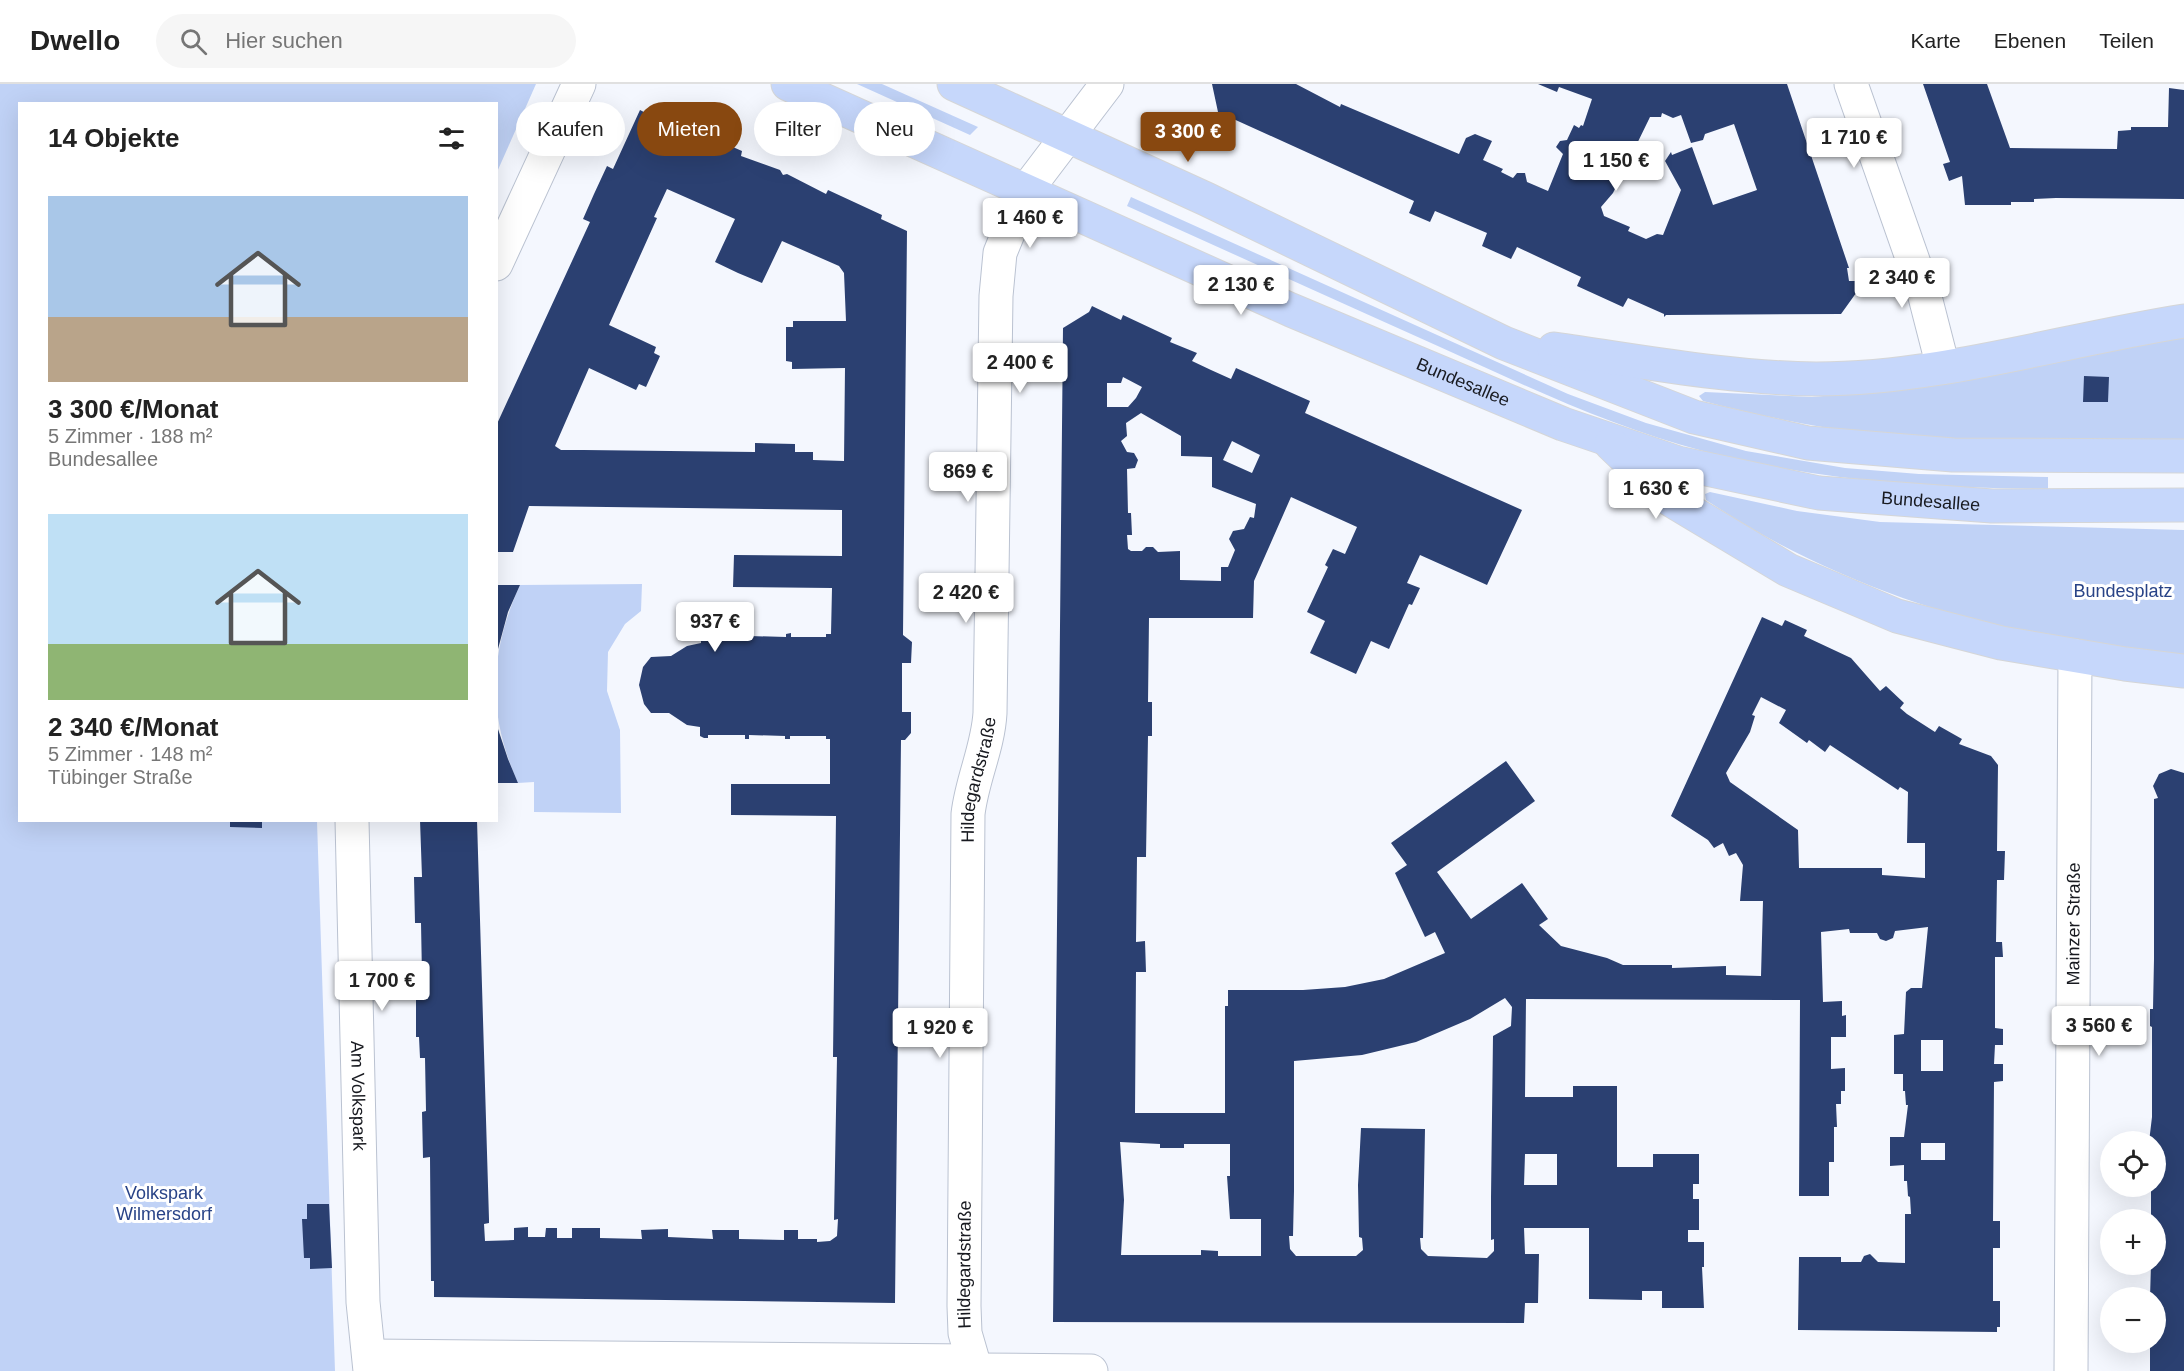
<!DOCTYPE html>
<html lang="de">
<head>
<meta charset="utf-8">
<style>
	:root { --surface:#fff; --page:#f6f6f6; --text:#222; --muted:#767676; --line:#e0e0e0; --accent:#884810 }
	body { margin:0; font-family:Helvetica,sans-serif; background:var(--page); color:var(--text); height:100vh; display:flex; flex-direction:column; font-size:22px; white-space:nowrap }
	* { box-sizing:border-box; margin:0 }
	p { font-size:20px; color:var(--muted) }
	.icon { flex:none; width:33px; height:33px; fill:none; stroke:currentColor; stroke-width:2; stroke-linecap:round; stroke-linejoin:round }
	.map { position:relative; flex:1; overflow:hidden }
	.details { position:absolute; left:18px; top:18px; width:480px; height:720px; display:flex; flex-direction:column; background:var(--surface); border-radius:0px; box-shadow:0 6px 24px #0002 }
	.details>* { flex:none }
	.guide { position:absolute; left:516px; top:18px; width:570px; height:54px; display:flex; gap:12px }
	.controls { position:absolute; left:2100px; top:1047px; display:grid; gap:12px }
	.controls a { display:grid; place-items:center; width:66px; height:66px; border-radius:50%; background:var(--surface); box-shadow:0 6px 24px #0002; font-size:30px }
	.price { position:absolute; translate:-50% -51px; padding:0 14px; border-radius:6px; background:#fff; color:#222; font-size:20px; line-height:39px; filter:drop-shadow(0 2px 3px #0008) }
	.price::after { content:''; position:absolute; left:50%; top:36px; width:18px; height:14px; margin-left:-9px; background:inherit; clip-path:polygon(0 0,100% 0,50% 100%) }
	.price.selected { background:var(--accent); color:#fff }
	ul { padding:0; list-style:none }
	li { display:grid; align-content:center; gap:12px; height:318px; padding:0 30px }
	li span { display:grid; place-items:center; height:186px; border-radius:0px; color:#555 }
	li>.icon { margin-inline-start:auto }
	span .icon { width:108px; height:108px; fill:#fffc; stroke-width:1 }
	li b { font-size:26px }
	h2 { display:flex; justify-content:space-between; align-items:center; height:72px; padding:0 30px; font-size:26px }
	.chip { padding:0 21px; border-radius:27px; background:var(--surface); box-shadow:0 6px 24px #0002; font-size:21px; line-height:54px }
	.chip.selected { background:var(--accent); color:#fff }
	header { display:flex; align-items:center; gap:36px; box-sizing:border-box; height:84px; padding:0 30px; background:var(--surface); border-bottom:2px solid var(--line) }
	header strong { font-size:28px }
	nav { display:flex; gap:33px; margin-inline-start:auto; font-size:21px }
	.search { width:420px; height:54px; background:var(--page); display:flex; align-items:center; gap:15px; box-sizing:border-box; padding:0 21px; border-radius:33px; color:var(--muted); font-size:22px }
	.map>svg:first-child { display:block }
	.green { fill:#c0d2f6 }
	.building { fill:#2b4071; fill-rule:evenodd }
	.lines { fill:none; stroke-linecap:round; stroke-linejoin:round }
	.minor-casing { stroke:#bac2d1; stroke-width:35 }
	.major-casing { stroke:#d5d6d7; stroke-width:35 }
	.minor { stroke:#fff; stroke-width:33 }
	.major { stroke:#c6d7fb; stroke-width:33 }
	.labels { text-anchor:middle; stroke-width:6; stroke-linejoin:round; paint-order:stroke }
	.street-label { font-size:18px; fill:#181a20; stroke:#fff }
	.park-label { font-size:18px; fill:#284387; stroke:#fff }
</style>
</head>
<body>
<header>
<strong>Dwello</strong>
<div class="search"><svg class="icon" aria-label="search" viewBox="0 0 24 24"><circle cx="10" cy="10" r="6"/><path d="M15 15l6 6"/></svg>Hier suchen</div>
<nav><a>Karte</a><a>Ebenen</a><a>Teilen</a></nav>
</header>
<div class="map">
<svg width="2184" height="1287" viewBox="0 0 2184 1287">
	<rect width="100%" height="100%" fill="#f4f7fe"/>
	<path class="green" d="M0,0h536l-39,88 -1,-68h-476v716l297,1 18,550h-335z
		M857,0h25l96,43 -8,8z
		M1131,113l437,197 78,29 100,28 99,17 74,6 129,3v12c-117,-1 -231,-8 -345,-38 -92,-24 -177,-65 -263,-104 -105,-47 -209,-94 -313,-141z
		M2184,248v108c-70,-2 -140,1 -210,1 -91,-1 -184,-17 -271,-40l-4,-5 6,-4 107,5 91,-8z
		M1710,408l87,19 83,11 304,8v128c-42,-5 -85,-8 -126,-17 -124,-26 -247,-70 -352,-141l-1,-6z
		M642,500l-1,27 -16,13 -17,28 -1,39 13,39 1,83 -87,-1v-30l-16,1c-31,-69 -29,-130 2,-198z"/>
	<path class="building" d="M1212,0h84l44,23 1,-3 118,50 7,-16 9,-4 17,7 -9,19 20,9 -2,3 12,6 4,-5h8l2,9 21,9 15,-37 -7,-7 4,-6 7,-1 7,-15 5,3 2,-3 2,1 9,-27 -33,-12 -2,5 -19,-8h249l62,184h-2l2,13h7l3,8 -18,25 -175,1 -2,2v-3l-36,-16 -5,9 -46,-21 4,-9 -64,-30 -6,12 -29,-13 5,-13 -52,-22 -5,11 -21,-9 5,-12 -196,-89zM1662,29l11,5 8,-3 10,28 12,-3 2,-6 29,-10 23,66 -44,15 -21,-58 -20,8 -1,-3 -6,9 16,29 -18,45 -6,-1 -11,5 -18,-8 2,-4 -26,-11 -3,-9 12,-14 37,-76h11z
		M1923,0h64l23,64 107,1 1,-18 13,-1v-3h37l1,-39 15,2v109l-128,-1 -22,1v3h-23v3h-46l-3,-29 -13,5 -6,-17 7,-2z
		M640,26l23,12 7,-2 14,7 1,4 2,-4 55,24 -1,5 39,14 3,5 4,-1 39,20 2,-4 54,25 -1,4 26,12 -4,404 9,7 -1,21h-9v49h9v21l-6,7h-4l-6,563 -461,-6v-16h-3l-1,-124 -7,1 -1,-46 4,-1 -1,-53h-5l-1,-21h-3v-39h2v-22h4l-1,-53h-6l-1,-46h8l-2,-57h57l12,399v4l-5,1 1,17 29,-1v-12l14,-1v10h17l1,-9h11v10h15v-10h28v10l42,1 -1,-9 27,-1v8l45,2 -1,-9h27v9l45,1v-10h14v9h19v3l13,-1 7,-5 1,-17 -4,1 3,-163h-4l3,-241 -105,-1v-31h99v-45h-4v-3h-36v3h-5v-3l-36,-1v4h-4v-4h-37v3h-4l-4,-2v-9l-13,-2 -18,-12h-18l-7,-9 -5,-19 4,-18 8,-10 20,-1 16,-10 14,-3v-8l4,-2 5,-1v4h35v-3h5v3l36,1v-3l5,-1v4h35v-3h5l1,-46 -99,-1 1,-32 108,1v-46l-313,-4 -16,46h-17v-126l94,-204 -7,-3 11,-25 13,-28 6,3zM667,105l68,30 -20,43 23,11 24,10 20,-42 57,25 5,7 2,48h-53v6h-7v34l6,1v7l53,-1 -1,93 -31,-1v-8h-18v-8l-40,-1v9l-171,-2h-23l-6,-4 34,-78 47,22 3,-6 7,3 14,-31 -6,-3 2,-6 -47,-22 48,-107 -3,-1z
		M1092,222l29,14 2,-5 49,23 -2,4 27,11 -5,8 19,9 20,9 5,-11 74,33 -5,12 217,97 -35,75 -67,-30 -13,28 13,5 -8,17 -3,-1 -20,45 -18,-8 -15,33 -46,-21 15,-32 -18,-9 21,-45 -3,-2 8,-16 12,5 12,-27 -66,-30 -37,84 -1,37h-104l-1,84h4v34h-4l-2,121h-9l-1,85 9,-1 1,31h-10l-1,141h90v-107h3v-16h75l42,-3 39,-8 61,-26 -10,-21 -10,5 -30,-64 12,-8 -16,-22 115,-82 29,40 -98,71 34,47 51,-36 26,36 -9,6 22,21 46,12 16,7h49v3l54,-2v9l35,1 2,-75h-23l3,-36 -7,-12 -7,3 -6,-13 -9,5 -6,-8 -37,-24 91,-199 20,9 3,-6 22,10 -3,6 47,22 29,33 6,-5 18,17 -4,5 7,6 28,18 4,-6 23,13 -3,5 32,12 7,9 -1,86h8l-1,29h-7l-1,62h6l1,15h-8v71l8,1v16h-8l-1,19h9v17l-9,1 -1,139h7v27h-7v53h7v26h-3v5l-199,-2 1,-73h42v5h20l3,-6 6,-2 8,8 27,1v-49h6l-1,-17 -2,-1 -1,-15h-3v-16l-14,1v-29h14l4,-32h-2l-1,-14h-2v-17h-9v-39l10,-1 2,-42 5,-4h11l6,-61 -33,4 -2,7 -7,3 -6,-2 -3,-6h-27l-1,-4 -28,3 2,70 19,-1v15l4,-1v22h-15v32l14,-1v23h-4v13h-5l1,23h-3v35h-5v34h-30l1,-196 -274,-1 -1,98h48v-11h44v81h36v-13h46v30h-6v15h6v31h-11v12h16v25h-2l2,41h-42v-17h-20v9l-53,-1v-71h-65l1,26h14l-1,49h-13l-1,20 -471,-1 10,-994 26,-16zM1123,293l19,10 -6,11 -8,9h-21v-24h14zM1141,329l40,23v20l31,1v30l44,17 -2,14 -4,-1 -6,12 -11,2 -4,8 6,11 -7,17h-7v14l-41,-1v-29l-22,1 -5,-5h-7l-4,4h-11l-3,-2 -1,-14h5l-1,-22h-3l-1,-44 8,-1 3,-8 -4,-7 -7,-1 -6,-11 6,-5 -1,-13zM1232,357l28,14 -8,18 -29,-13zM1761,613l25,13 -7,13 28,20 2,-3 16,12 5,-7 68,45 2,-3 8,5 -1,51h18v35l-43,-3v-7h-83l-1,-38 -68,-48 -4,-9 24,-41 5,-16 -3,-1zM1505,914l7,9 -1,19 -18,10 -2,161v43l3,-1v12l-7,7 -59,-2 -7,-7 -1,-11h3l2,-109 -64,-1 -3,57 1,52 3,1 1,12 -7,6h-60l-6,-7 -1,-13h4l1,-45v-130l68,-6 54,-13 54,-23zM1921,956h22v31h-22zM1120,1058l40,2v4h24v-4h46v32h-3l3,43h31v37h-43v-5l-17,-1v5h-80l3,-55zM1921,1059h24v17h-24zM1525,1070h32v31h-33z
		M2084,292l25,1 -1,25h-25z
		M496,501h24l-12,27 -10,37z
		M496,639l12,36 10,24h-22z
		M2171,685l13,4v598h-34v-29h6v-44h-6l1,-34h5v-44h-5v-34h5v-44h-7l3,-25v-90l-2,-1v-17h3l1,-50v-160l4,-1 -5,-12 6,-12z
		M230,736h32v8l-32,-1z
		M307,1120h22l3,64 -22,1v-11h-6l-2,-39h5z"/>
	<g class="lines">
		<defs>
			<g id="minor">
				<path d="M1851,0l72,205 20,78"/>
				<path d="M496,180l83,-180"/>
				<path id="s1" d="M352,736l11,482 7,69"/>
				<path d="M370,1272l603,5"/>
				<path d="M976,1286l115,1"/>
				<path id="s2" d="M976,1287l-11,-38 -1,-27 4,-492c4,-35 20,-66 22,-101l6,-417 4,-43 25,-61 82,-108"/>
				<path id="s3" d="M2071,1287l4,-715"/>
			</g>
			<g id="major">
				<path id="s4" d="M788,0l503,226 272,114 115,39 141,30 173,13 192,-1"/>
				<path d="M954,0l252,115 298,144 190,74 114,26 145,12 231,1"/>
				<path d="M1554,265c86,12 174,29 262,30 124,0 246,-39 368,-58"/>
				<path d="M1611,360l55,53 122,73 109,46 104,27 124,21 59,7"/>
			</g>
		</defs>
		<use href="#minor" class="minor-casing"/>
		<use href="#major" class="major-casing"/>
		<use href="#minor" class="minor"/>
		<use href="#major" class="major"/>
	</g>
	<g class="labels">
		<g class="street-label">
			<text dy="6" stroke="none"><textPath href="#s4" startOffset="738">Bundesallee</textPath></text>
			<text dy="6" stroke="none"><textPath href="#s4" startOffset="1224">Bundesallee</textPath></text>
			<text dy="6" stroke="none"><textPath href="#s2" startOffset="594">Hildegardstraße</textPath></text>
			<text dy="6" stroke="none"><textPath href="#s3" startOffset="447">Mainzer Straße</textPath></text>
			<text dy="6" stroke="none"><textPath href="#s1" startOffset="276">Am Volkspark</textPath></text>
			<text dy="6" stroke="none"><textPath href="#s2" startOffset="108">Hildegardstraße</textPath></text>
		</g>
		<g class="park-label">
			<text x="2123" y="513">Bundesplatz</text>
			<text x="164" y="1115">Volkspark<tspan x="164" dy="21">Wilmersdorf</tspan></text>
		</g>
	</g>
</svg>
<div class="controls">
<a><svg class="icon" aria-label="locate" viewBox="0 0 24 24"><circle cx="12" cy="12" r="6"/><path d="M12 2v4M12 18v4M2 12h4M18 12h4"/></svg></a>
<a>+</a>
<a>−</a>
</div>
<b class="price selected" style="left:1188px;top:79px">3 300 €</b>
<b class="price" style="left:1854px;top:85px">1 710 €</b>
<b class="price" style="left:1616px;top:108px">1 150 €</b>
<b class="price" style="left:1030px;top:165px">1 460 €</b>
<b class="price" style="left:1902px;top:225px">2 340 €</b>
<b class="price" style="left:1241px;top:232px">2 130 €</b>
<b class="price" style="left:1020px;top:310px">2 400 €</b>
<b class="price" style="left:968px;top:419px">869 €</b>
<b class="price" style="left:1656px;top:436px">1 630 €</b>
<b class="price" style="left:966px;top:540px">2 420 €</b>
<b class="price" style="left:715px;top:569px">937 €</b>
<b class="price" style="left:382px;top:928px">1 700 €</b>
<b class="price" style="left:2099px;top:973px">3 560 €</b>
<b class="price" style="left:940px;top:975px">1 920 €</b>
<div class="guide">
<a class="chip">Kaufen</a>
<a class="chip selected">Mieten</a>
<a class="chip">Filter</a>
<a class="chip">Neu</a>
</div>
<section class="details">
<h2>14 Objekte<svg class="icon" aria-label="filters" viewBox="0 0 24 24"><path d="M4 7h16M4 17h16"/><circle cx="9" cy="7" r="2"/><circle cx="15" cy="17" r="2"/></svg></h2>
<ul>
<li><span style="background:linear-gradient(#a9c7e8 65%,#b9a48a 0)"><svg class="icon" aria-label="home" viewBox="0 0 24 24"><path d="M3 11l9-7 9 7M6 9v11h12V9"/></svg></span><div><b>3 300 €/Monat</b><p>5 Zimmer · 188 m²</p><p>Bundesallee</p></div></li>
<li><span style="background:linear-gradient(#bfe0f5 70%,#8fb573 0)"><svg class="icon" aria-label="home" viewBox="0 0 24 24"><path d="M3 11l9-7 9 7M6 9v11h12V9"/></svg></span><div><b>2 340 €/Monat</b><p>5 Zimmer · 148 m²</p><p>Tübinger Straße</p></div></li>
</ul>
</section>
</div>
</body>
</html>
